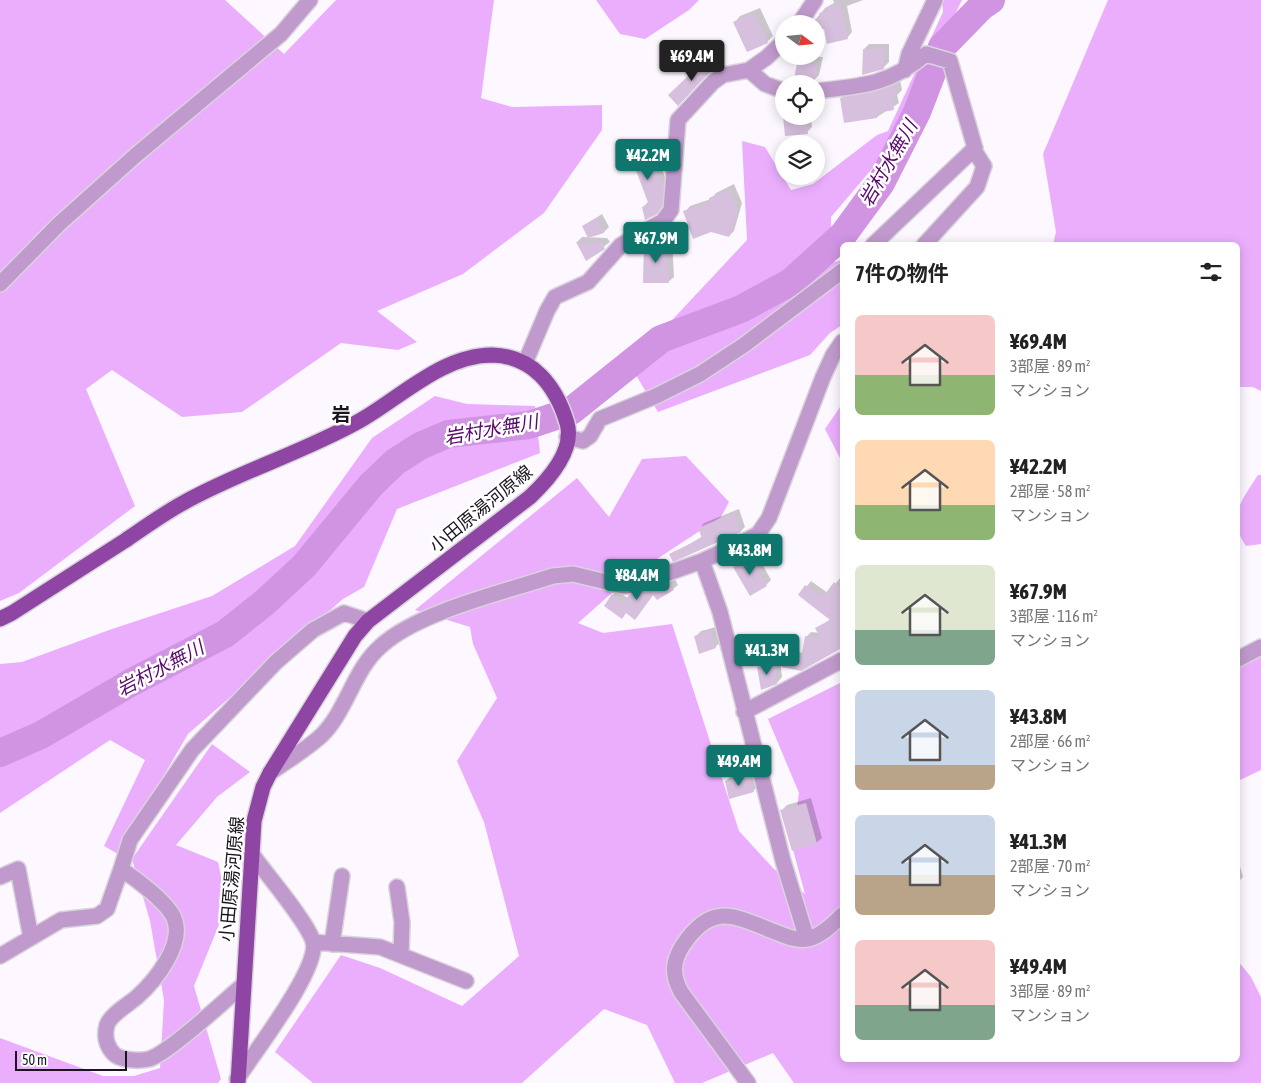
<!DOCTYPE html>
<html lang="ja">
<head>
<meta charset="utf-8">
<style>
	:root { --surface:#fff; --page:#f2f2f2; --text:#222; --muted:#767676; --accent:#0f766e }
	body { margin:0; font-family:"Asap Condensed","Noto Sans JP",sans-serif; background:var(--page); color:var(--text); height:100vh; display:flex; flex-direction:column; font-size:19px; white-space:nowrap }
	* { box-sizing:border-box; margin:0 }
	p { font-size:16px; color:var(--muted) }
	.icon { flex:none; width:28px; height:28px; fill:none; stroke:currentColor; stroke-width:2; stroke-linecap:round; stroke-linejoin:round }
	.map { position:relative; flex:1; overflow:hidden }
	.drawer { position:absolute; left:840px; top:242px; width:400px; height:820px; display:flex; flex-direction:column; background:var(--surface); border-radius:8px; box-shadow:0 2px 12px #0003 }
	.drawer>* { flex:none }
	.needle { width:32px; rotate:106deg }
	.controls { position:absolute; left:775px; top:15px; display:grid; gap:10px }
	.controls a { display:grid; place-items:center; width:50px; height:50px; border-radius:50%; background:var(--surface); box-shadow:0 2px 12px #0003; font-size:25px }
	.scale { position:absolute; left:15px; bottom:12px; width:112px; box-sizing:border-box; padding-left:5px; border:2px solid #1c141f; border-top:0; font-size:14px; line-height:18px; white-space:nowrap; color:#1c141f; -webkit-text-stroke:4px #fff; paint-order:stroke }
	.price { position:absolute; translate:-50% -42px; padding:0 11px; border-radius:5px; background:var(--accent); color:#fff; font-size:16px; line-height:32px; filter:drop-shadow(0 1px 2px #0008) }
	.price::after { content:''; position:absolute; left:50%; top:30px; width:15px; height:11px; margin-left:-8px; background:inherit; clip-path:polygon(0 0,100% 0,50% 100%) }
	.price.active { background:#222; color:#fff }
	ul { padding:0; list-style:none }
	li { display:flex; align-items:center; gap:15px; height:125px; padding:0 15px }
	li span { display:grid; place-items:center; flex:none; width:140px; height:100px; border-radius:8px; color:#555 }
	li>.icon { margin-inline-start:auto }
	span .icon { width:60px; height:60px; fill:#fffc; stroke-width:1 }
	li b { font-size:21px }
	h2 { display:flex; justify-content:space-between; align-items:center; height:60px; padding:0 15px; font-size:21px }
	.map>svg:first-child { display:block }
	.forest { fill:#ebaefd }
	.shadow { fill:#0003 }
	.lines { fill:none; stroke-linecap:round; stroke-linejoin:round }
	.river { stroke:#d094e2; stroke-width:28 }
	.building { fill:#d7c0de }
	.minor-casing { stroke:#d9d4db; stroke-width:18 }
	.major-casing { stroke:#d9d4db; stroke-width:18 }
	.minor { stroke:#c19acd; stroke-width:15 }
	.major { stroke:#8e45a3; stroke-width:15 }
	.labels { text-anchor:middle; stroke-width:5; stroke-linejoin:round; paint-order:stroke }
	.street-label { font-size:18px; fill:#1c141f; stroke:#fff }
	.water-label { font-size:19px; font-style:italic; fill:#590b6c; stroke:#fff }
	.neighbourhood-label { font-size:19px; font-weight:bold; fill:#1c141f; stroke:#fff }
</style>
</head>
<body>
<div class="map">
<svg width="1261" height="1083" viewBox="0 0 1261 1083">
	<rect width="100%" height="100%" fill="#fdf8ff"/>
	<path class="forest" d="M0,0h225l59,54 52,-54h158l-13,98 31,9 90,-2v25l-58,83 -81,61 -86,37 40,31 -19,8 -57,-7 -99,69 -60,5 -70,-47 -26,19 49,117 -116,87 -19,8z
		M596,0h103l-10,10 -44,29 -25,-5z
		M942,0h20l-74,150 -57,67v46l11,-3v65l-12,8 -20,22 -152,57 -28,-47 117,-125 -5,-99 23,6 26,43 22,-6 64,-49 11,-4 55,-119z
		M1108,0h153v391l-8,-4h-15v-142h-185l3,-13 -13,-78z
		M435,396l32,8 68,2 5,47 -143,56 -33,78 -21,12 -155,135 -70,120 -14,-8 41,-86 -35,-20 -110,73v-149l22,-2 90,-33 100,-33 83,-50 77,-108z
		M842,404v58l-17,-33z
		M686,456l43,46 -8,15 -90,59 -53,47 25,10 69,-9 67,207 34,37 32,26 -13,-48 7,-53 -31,-74 74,-37v378h396v-99l13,16 10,20v86h-467l-21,-30 -71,30h-27l-28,-58 -43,-16 -82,74h-209l-38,-31 66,-97 39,13 82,38 57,-50 -35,-134 -27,-61 40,-63 -24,-54 -3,-17 -55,-17 162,-132 32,39 33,-58z
		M1258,475h3v69l-15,2c-20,-28 -4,-46 12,-71z
		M1261,650v120l-23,11v-124z
		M212,744l38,28 -33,25 -41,48 42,17 9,43 -33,81 27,93 -3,4h-218v-45l103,38h31l26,-8 4,-68 -14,-79 -18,-62z"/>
	<path class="shadow" d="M833,0h30l-16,6 5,26 -5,6 -22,-10 -9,-9 9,-11 9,-5z
		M760,8l13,28 -6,6 -32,-20 5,-6z
		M869,44h20v18l-6,6 -19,-19z
		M713,54l8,8 -5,5 -46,28z
		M802,56l21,1 -4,18 -9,9h-15l4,-25z
		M900,80l2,10 -5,5 2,8 -22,14 -35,-19 5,-5 36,-7z
		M784,116h27l1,11 -5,5z
		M651,141l14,36 4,-1 -2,24 -5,7h-19l6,-6 -19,-48 6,-6z
		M734,184l8,19 -8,28 -5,5 -44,-24 5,-6 21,-7 5,-6z
		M602,214l7,13 -5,5 -16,4 -5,-10z
		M582,237l25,1 3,4 -23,17 -10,-17z
		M650,238l22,1 2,38 -6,5 -23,-38z
		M739,509l6,18 -4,4 -70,24 32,-19 -3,-8 4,-5z
		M756,553l15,27 -5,5 -31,-18z
		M840,578l2,2v67l-41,23 -16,-15 5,-5 13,3 3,-16 5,-5 9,1 -3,-5 14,-9 -31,-24 11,-14 17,12z
		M675,579l3,6 -5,4 -19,5 -19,24 -22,-23 4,-4 11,7 7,-7z
		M716,627l5,15 -6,5 -20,-10 6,-6z
		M780,659l2,18 -5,6 -18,-16 5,-5z
		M754,770l4,16 -5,5 -27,-10 5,-5z
		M811,798l11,40 -6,5 -35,-32 6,-6z
		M1238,859l5,18 -5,5z"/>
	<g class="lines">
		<path class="river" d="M0,753l41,-18 91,-53 93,-48 39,-31 40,-37 67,-81 24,-23 25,-16 28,-12 81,-9 42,-14 90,-72 80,-30 50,-27 52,-47 38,-52 36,-71 25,-65 40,-41 9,-6"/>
	</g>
	<path class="building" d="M840,4l8,35 -21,5 -3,-15 -7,1 -2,-11 5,-1 -1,-5 9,-2 -1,-4z
		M754,12l14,31 -21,9 -14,-30z
		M863,49h22l-1,20 -22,6z
		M707,58l9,10 -10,8 -28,30 -10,-11z
		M798,58l20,4 -4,20 -21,2z
		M895,85l2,11 -5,1 2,13 -17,3v5l-33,5 -4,-25 36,-7z
		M783,116h23l2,18 -23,2z
		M646,145l14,37 4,-1 -2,26 -5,7 -12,6 -3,-13 7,-2 -20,-53z
		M729,189l9,20 -9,28 -18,-5 -18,7 -10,-28 27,-9 -1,-4z
		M596,218l8,15 -16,5 -6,-12z
		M576,242h26l3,7 -19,12z
		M644,243l23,1 2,39h-26z
		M734,513l7,19 -68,30 -4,-8 33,-16 -4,-10z
		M750,557l17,29 -17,10 -17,-29z
		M670,582l4,8 -17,10 -4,-5 -18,25 -9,-7 -4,6 -18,-13 8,-12 11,9 6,-8z
		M834,582l8,7v59l-41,23 -19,-4 2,-12 17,3 4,-22 16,3 -6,-11 15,-8 -32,-25 7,-10 18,12z
		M711,631l5,17 -17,6 -5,-18z
		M775,664l2,20 -16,6 -4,-23z
		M749,774l5,18 -25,7 -4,-18z
		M806,803l11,41 -25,7 -12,-41z"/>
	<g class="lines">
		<defs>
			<path id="minor" d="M799,24l16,-24
				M749,70l16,14 19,7
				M905,70l4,-16 26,-54
				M816,91c46,-5 73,-6 110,-37l24,7 25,87 -102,97
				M924,245l53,-58 7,-21 -10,-16
				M0,284l59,-60 77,-69 145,-121 29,-34
				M525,363l22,-52 8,-14 33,-15 33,-37 42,-24 8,-11 7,-90 35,-38 10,-7 26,-5 17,-12 18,-17
				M567,437l16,4 7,-5 10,-17 56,-23 44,-22 44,-29 98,-74
				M702,561l18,51 63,249 24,78
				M1238,659l23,-12
				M744,712l98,-52
				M270,773c17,-12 37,-24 52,-38 25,-25 32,-66 59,-89 37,-34 123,-54 172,-70l20,-2 50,12 12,-1 67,-24 45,-21 11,-6 11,-16 54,-141 10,-22 9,-13
				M121,869l9,-29 62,-90 84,-88 37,-32 31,-17 24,8
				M0,877l18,-8 13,69
				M397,887l5,35 -1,33
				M313,942l67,5 86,34
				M332,944l10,-68
				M0,956l61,-36 36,-4 10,-7 14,-40c15,10 46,33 53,49 11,26 -19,63 -37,79 -8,7 -27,18 -30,28 -3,11 -1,20 6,28 7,8 27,8 36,6 19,-5 76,-59 93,-73
				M237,1079c16,-25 84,-112 76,-138 -7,-21 -47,-67 -61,-87
				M748,1083l-67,-91c-9,-17 -9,-30 2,-47 30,-45 53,-28 95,-12 10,4 20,8 30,6 13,-3 25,-15 34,-24"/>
			<path id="major" d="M0,619l12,-6c38,-24 76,-49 114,-73 19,-13 37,-26 57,-37 57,-32 122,-51 178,-83 40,-23 82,-65 131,-65 41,1 64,31 75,68 8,27 -19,57 -37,74l-162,124 -13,15 -85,137 -7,14 -9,34 -16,262"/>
		</defs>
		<use href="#minor" class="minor-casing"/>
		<use href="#major" class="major-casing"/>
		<use href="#minor" class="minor"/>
		<use href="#major" class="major"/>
	</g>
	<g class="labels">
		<g class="street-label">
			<text transform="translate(481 509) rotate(-39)" y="6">小田原湯河原線</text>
			<text transform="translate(232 879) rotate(-85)" y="6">小田原湯河原線</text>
		</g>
		<g class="water-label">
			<text transform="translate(888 163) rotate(-60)" y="7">岩村水無川</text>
			<text transform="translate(491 429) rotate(-10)" y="7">岩村水無川</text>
			<text transform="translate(160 668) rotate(-28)" y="7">岩村水無川</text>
		</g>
		<g class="neighbourhood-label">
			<text x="341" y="421">岩</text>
		</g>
	</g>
</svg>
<div class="controls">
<a><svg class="needle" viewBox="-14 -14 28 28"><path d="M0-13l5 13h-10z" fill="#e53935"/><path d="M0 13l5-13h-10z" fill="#767676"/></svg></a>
<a><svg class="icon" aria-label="locate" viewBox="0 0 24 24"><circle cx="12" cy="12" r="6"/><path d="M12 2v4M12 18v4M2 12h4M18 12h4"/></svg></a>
<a><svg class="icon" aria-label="layers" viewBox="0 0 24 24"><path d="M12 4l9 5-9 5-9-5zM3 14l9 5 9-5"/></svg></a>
</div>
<div class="scale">50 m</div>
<b class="price active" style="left:692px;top:82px">¥69.4M</b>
<b class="price" style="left:648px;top:181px">¥42.2M</b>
<b class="price" style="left:656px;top:264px">¥67.9M</b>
<b class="price" style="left:750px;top:576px">¥43.8M</b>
<b class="price" style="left:637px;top:601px">¥84.4M</b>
<b class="price" style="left:767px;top:676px">¥41.3M</b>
<b class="price" style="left:739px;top:787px">¥49.4M</b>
<section class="drawer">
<h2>7件の物件<svg class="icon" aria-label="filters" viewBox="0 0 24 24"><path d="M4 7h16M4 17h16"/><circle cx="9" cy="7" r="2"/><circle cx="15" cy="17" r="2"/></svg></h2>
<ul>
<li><span style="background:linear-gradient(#f6c9c9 60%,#8fb573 0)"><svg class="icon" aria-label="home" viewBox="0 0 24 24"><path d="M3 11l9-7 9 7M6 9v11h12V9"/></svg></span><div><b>¥69.4M</b><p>3部屋 · 89 m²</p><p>マンション</p></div></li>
<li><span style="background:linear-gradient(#ffd9b3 65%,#8fb573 0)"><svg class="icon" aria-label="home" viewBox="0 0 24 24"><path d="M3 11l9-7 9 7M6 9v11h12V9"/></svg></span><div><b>¥42.2M</b><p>2部屋 · 58 m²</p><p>マンション</p></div></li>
<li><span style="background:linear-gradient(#dfe7d0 65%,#7fa58c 0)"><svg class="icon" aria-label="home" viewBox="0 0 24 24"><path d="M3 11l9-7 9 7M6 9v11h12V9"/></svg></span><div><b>¥67.9M</b><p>3部屋 · 116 m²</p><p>マンション</p></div></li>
<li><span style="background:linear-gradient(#c9d6e8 75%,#b9a48a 0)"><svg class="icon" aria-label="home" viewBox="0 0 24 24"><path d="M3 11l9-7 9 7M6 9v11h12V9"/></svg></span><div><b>¥43.8M</b><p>2部屋 · 66 m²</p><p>マンション</p></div></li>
<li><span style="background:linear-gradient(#c9d6e8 60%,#b9a48a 0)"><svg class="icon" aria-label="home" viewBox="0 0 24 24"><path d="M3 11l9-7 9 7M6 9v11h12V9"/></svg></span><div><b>¥41.3M</b><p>2部屋 · 70 m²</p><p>マンション</p></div></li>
<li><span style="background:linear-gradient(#f6c9c9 65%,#7fa58c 0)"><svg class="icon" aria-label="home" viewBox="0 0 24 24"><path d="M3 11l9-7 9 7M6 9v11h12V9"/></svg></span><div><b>¥49.4M</b><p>3部屋 · 89 m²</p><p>マンション</p></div></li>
</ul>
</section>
</div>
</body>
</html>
